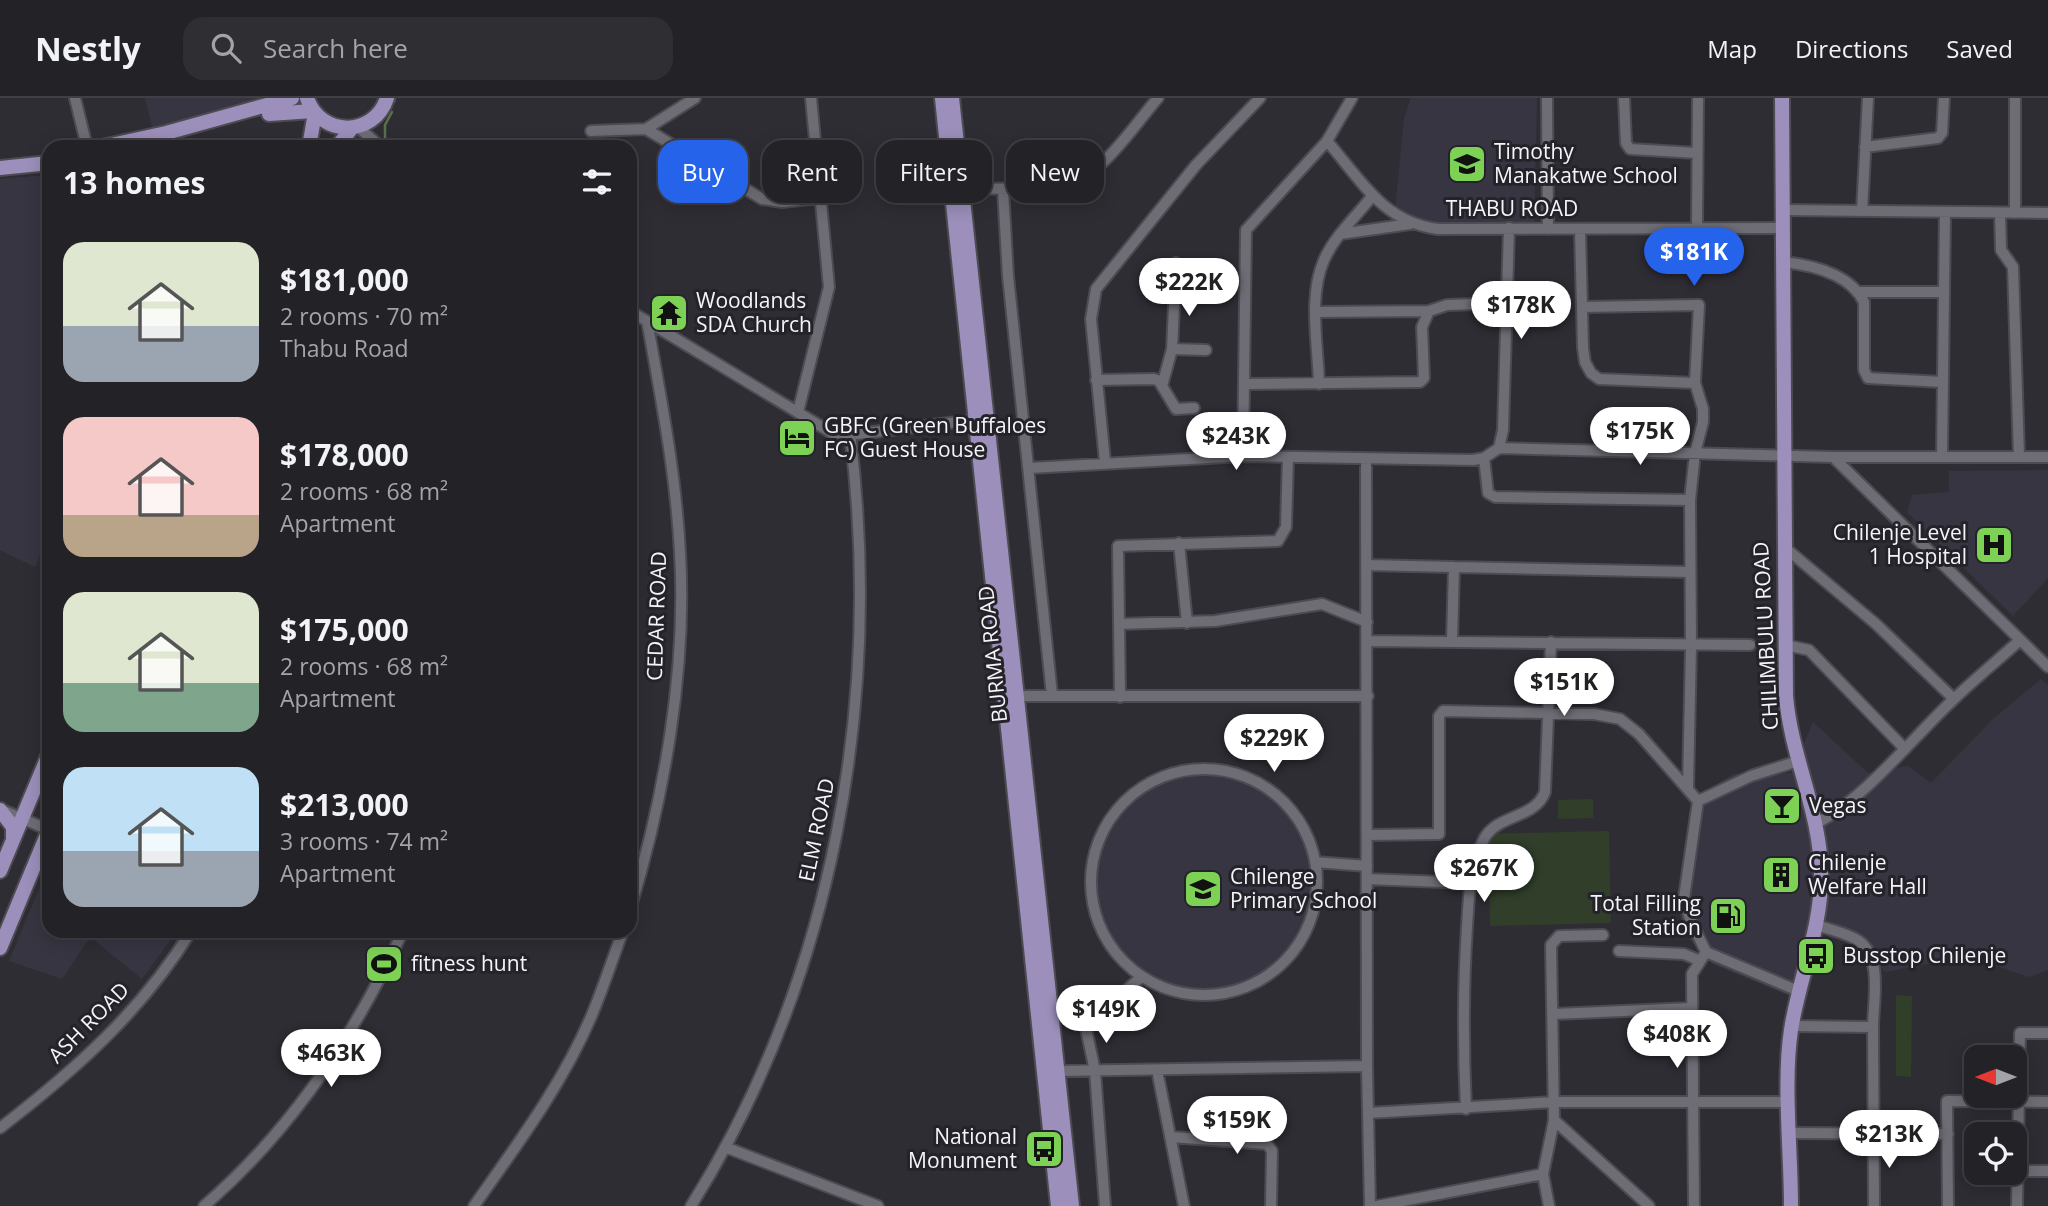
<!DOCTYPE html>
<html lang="en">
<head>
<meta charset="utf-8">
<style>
	:root { --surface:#232227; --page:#2f2f33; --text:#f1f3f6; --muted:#a3a4a7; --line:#403f44; --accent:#2563eb }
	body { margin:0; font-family:"Open Sans",sans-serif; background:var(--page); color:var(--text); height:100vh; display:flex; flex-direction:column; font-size:26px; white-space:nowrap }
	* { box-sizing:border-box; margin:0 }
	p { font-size:23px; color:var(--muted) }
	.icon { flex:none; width:38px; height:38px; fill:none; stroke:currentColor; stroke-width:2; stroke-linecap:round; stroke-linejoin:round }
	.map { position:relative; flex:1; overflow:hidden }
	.details { position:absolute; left:42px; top:42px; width:595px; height:798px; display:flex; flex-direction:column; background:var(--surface); border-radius:21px; box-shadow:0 4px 18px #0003,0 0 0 2px var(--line) }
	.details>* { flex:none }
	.banner { position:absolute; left:658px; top:42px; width:665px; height:63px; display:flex; gap:14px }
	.needle { width:46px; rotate:270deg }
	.buttons { position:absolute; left:1964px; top:947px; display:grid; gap:14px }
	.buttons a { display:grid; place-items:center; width:63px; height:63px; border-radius:14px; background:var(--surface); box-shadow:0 4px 18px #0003,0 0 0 2px var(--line); font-size:35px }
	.price { position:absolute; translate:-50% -60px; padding:0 16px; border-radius:24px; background:#fff; color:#222; font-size:23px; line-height:46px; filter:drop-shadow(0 2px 4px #0008) }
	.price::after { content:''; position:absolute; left:50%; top:42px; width:21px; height:16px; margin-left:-10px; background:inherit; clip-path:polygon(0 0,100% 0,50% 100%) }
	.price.on { background:var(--accent); color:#fff }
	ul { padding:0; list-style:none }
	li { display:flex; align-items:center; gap:21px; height:175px; padding:0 21px }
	li span { display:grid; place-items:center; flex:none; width:196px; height:140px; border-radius:21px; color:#555 }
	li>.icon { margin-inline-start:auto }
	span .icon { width:84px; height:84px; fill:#fffc; stroke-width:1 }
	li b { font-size:30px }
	h2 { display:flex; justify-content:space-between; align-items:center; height:84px; padding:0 21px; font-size:30px }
	.chip { padding:0 24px; border-radius:21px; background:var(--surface); box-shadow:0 4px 18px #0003,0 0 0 2px var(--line); font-size:24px; line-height:63px }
	.chip.on { background:var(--accent); color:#fff }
	header { display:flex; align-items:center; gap:42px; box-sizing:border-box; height:98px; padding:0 35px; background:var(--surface); border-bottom:2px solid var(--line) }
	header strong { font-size:33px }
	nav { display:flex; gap:38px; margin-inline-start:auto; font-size:24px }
	.search { width:490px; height:63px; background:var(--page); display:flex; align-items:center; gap:18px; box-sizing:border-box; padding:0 24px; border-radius:21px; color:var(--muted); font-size:26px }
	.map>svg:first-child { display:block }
	.built { fill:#383542 }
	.green { fill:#303e2a }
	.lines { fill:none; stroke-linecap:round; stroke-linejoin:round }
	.stream { stroke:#58714d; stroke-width:2.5 }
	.minor-casing { stroke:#4c4b51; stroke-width:14 }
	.major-casing { stroke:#4c4b51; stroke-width:18 }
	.minor { stroke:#6e6c75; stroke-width:10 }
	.major { stroke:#9c8fbb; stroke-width:14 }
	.labels { text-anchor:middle; stroke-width:6; stroke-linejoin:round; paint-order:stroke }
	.poi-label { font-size:21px; fill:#f5f4f9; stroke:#25232a; text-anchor:start }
	.street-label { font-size:21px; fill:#f5f4f9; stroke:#25232a }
</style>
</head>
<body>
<header>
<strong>Nestly</strong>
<div class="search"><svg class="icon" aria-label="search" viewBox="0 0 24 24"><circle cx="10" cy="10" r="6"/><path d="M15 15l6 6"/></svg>Search here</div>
<nav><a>Map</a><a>Directions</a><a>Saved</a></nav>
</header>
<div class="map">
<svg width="2048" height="1108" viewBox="0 0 2048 1108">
	<rect width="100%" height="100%" fill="#2f2d34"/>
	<path class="built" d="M145,0h145l-136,37z
		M1411,0h126l-3,128h-103l-36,-15 9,-93z
		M49,77v358l-14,34 -35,-17v-371z
		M2048,372v108l-35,38 -106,-104 5,-17 37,-3v-21z
		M2041,581l7,6v285l-19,7 -72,-24 -18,9 -54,10 -34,-39 -26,-13 -24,30 -11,46 -78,-32 -30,-33 -4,-40 11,-51 3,-41 41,-25 58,-1 22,-51 55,51 40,-7 23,17 61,-63z
		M1193,675l33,3 38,13 35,30 9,18 8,37 -1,32 -12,38 -25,31 -44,17 -33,5 -33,-4 -29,-13 -22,-22 -14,-21 -12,-32 1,-39 11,-35 14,-26 32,-23z
		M49,767v66h128l-35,48 -52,-42 -28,42 -53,-18z"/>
	<path class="green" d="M1593,701v19l-35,1v-19z
		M1609,733l2,92 -121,3 -2,-92z
		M1896,897l16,1 -1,81 -15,-1z"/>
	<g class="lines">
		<path class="stream" d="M394,4l1,-4
			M385,46v-19l7,-13"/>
		<defs>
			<path id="minor" d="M75,0l12,49
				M1352,0l-25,43c34,39 56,81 111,88l345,-1
				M1547,0l1,131
				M1624,0l2,45 4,6 67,4
				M358,29l23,20
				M646,31l49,-31
				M591,33l55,-2 116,70 20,3 37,-4
				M1865,49l73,-9 4,-5 2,-35
				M957,91l105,-1c41,-13 69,-59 96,-90
				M1003,92l5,86 44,419
				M1784,112l264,3
				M1862,113l6,-113
				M2000,115l1,37 12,17 6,189
				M2015,115v-115
				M1697,130l1,-130
				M1580,131l3,119 2,14 6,11 8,6 96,4 8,26v13l-8,31 -5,47 1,146 -3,142
				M1340,136l70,-10
				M1783,164c29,3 67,12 81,40v68l4,8 74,4
				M1859,194h84
				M1582,209l117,-2 -4,78
				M630,213l202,122 25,1 126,-15
				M1317,214l112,-1
				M1172,251l34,1
				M1096,282l58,-1 5,2 17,28 18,-1
				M1245,286l175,-2 4,-4 -2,-51 7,-16 18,-6 59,-2
				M1319,286c-1,-39 -11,-88 5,-124 11,-25 33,-44 49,-65
				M1162,288l10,-37 4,-86
				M798,314l31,-125 -18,-189
				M1499,350l4,-18 6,-202
				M1243,358l3,-226 81,-89
				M1833,359l215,210
				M1942,359l3,-245
				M1484,360l4,35 7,4 195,3
				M1366,361l1,607 3,140
				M1105,364l-14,-143 5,-30 100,-124 64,-67
				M1030,370l213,-12 230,4 11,-2 15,-10 334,9h215
				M1179,445l8,80
				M1783,448l93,78 78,75
				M1366,467l88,2 -2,74
				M1454,469l235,5
				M1119,526l96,-3 107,-17 45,18
				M1367,543l383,4
				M1785,547l24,5 96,99
				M1018,598h350
				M1120,599l-2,-151 160,-5 8,-14 2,-70
				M1091 784a113 113 0 1 1 226 0a113 113 0 1 1-226 0Z
				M1698,703l53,-25 47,-15
				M0,711l49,21
				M1815,726c50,-25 98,-87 140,-126 20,-19 43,-38 64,-57
				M1367,737l72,-1v-118l4,-5 151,3 26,5 19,15 59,67 -14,97 6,21 16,33 95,40
				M1315,764l52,4
				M1367,781l102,4
				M630,812c34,-112 57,-240 50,-357 -4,-79 -19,-155 -33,-232
				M1817,827c13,5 30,8 42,16 24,17 14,61 14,86
				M1603,837l-44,1 -8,9 3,175 95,86
				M1619,853l65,3 14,6
				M1554,916l138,-6
				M1792,928l81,1 1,179
				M1157,972l27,136
				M1058,973l309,-5
				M1466,1011c-3,-62 -3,-121 1,-182 2,-31 2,-59 17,-88 13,-25 51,-20 61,-47l6,-150
				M1368,1015l186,-11h235
				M0,1030c74,-57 142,-117 191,-197
				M1791,1035l157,1
				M1171,1039l96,7 5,7 -1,55
				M725,1049l153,59
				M2018,1073h30
				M1543,1076l6,32
				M204,1108c87,-75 151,-171 199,-275
				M474,1108c42,-60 88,-121 117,-189 12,-28 21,-57 32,-86
				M691,1108c143,-228 192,-507 159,-772
				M1105,1108l-10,-135 -10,-47 6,-12 24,-11 26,-24
				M1377,1108l166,-32 11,-54
				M1694,1108l-2,-232 14,-22
				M1948,1108l-1,-105 101,1
				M2017,1108l3,-173h28"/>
			<path id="major" d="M307,0c13,39 67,40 80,0
				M942,0l116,1108
				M952,0l120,1108
				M1782,0l4,598c5,61 35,117 35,178 1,54 -22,103 -30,156 -8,53 0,121 0,176
				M269,16l44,-3
				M102,49l64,-14 126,-35
				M309,49l6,-34
				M337,49l14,-18
				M0,70l49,-5
				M0,712l13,17v11
				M0,773l49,-117
				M0,850l49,-118"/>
		</defs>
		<use href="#minor" class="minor-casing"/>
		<use href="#major" class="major-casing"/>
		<use href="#minor" class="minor"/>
		<use href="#major" class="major"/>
	</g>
	<defs>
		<symbol id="school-square" viewBox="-11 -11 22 22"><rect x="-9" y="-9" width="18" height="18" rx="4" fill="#7dd154" stroke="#25232a"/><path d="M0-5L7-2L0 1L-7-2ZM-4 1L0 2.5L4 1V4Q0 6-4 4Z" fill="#111"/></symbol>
		<symbol id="temple-square" viewBox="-11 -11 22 22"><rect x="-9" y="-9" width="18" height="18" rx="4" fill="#7dd154" stroke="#25232a"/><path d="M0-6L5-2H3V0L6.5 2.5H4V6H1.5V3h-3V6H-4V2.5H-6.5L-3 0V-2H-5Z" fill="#111"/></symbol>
		<symbol id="hotel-square" viewBox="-11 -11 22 22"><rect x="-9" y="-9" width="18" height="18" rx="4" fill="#7dd154" stroke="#25232a"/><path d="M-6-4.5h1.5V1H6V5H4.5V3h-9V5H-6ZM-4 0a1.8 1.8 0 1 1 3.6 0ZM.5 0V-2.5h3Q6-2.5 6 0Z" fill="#111"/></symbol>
		<symbol id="hospital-square" viewBox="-11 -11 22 22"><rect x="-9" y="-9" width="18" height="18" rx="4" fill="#7dd154" stroke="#25232a"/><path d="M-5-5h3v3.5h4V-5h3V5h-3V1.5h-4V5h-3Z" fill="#111"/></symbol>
		<symbol id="bar-square" viewBox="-11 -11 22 22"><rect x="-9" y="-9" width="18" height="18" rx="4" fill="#7dd154" stroke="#25232a"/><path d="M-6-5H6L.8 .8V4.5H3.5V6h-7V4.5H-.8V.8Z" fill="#111"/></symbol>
		<symbol id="building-square" viewBox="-11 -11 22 22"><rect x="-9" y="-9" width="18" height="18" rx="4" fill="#7dd154" stroke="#25232a"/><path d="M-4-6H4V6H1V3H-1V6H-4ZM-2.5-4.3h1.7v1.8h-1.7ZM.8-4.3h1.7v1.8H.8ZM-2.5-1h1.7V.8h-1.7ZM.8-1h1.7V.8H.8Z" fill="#111"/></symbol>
		<symbol id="fuel-square" viewBox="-11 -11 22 22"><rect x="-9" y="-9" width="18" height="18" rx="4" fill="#7dd154" stroke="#25232a"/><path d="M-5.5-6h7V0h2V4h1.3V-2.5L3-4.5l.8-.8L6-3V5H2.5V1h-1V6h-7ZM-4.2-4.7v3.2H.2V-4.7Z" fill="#111"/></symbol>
		<symbol id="bus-square" viewBox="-11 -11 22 22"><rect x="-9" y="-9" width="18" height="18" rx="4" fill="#7dd154" stroke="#25232a"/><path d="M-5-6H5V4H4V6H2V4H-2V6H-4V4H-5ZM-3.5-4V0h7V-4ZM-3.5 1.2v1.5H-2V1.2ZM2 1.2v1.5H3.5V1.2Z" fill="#111"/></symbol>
		<symbol id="stadium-square" viewBox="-11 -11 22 22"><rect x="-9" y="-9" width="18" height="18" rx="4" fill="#7dd154" stroke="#25232a"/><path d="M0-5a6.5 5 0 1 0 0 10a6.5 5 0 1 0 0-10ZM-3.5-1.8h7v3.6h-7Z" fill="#111"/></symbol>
	</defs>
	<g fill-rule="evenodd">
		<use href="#school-square" x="1445" y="44" width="44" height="44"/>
		<use href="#temple-square" x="647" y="193" width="44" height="44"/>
		<use href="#hotel-square" x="775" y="318" width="44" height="44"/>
		<use href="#hospital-square" x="1972" y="425" width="44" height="44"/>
		<use href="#bar-square" x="1760" y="686" width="44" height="44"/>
		<use href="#building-square" x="1759" y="755" width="44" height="44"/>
		<use href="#school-square" x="1181" y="769" width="44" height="44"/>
		<use href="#fuel-square" x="1706" y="796" width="44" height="44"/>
		<use href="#bus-square" x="1794" y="836" width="44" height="44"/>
		<use href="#stadium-square" x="362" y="844" width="44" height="44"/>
		<use href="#bus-square" x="1022" y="1029" width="44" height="44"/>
	</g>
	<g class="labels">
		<g class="poi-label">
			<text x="1494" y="61">Timothy<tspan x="1494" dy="24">Manakatwe School</tspan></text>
			<text x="696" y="210">Woodlands<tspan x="696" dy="24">SDA Church</tspan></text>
			<text x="824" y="335">GBFC (Green Buffaloes<tspan x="824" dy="24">FC) Guest House</tspan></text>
			<text x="1967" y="442" text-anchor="end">Chilenje Level<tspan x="1967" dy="24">1 Hospital</tspan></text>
			<text x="1809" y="715">Vegas</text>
			<text x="1808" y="772">Chilenje<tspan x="1808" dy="24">Welfare Hall</tspan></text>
			<text x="1230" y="786">Chilenge<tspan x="1230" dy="24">Primary School</tspan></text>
			<text x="1701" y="813" text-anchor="end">Total Filling<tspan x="1701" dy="24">Station</tspan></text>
			<text x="1843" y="865">Busstop Chilenje</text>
			<text x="411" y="873">fitness hunt</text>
			<text x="1017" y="1046" text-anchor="end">National<tspan x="1017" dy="24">Monument</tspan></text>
		</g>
		<g class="street-label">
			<text x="1512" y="118">THABU ROAD</text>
			<text transform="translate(657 518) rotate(-88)" y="7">CEDAR ROAD</text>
			<text transform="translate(1766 538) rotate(-93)" y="7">CHILIMBULU ROAD</text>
			<text transform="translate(993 556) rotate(-96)" y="7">BURMA ROAD</text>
			<text transform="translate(817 732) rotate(-78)" y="7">ELM ROAD</text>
			<text transform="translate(89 925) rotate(-45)" y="7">ASH ROAD</text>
		</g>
	</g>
</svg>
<div class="buttons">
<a><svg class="needle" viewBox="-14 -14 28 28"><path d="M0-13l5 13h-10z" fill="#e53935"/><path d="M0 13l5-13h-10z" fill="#a3a4a7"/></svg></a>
<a><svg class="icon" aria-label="locate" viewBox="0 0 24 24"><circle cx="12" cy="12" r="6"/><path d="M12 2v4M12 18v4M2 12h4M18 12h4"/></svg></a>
</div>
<b class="price on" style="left:1694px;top:190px">$181K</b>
<b class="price" style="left:1189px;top:220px">$222K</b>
<b class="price" style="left:1521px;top:243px">$178K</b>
<b class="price" style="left:1640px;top:369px">$175K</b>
<b class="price" style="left:1236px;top:374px">$243K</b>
<b class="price" style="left:1564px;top:620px">$151K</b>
<b class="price" style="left:1274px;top:676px">$229K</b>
<b class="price" style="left:1484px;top:806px">$267K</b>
<b class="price" style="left:1106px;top:947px">$149K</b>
<b class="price" style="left:1677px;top:972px">$408K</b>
<b class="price" style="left:331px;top:991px">$463K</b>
<b class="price" style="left:1237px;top:1058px">$159K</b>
<b class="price" style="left:1889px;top:1072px">$213K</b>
<div class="banner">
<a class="chip on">Buy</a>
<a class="chip">Rent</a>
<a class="chip">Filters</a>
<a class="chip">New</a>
</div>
<section class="details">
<h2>13 homes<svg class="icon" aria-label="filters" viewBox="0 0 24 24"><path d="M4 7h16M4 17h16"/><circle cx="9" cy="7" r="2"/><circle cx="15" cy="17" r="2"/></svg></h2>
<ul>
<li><span style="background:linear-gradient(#dfe7d0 60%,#9aa5b1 0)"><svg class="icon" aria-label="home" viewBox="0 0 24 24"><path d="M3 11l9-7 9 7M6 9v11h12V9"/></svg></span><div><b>$181,000</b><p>2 rooms · 70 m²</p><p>Thabu Road</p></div></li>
<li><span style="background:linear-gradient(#f6c9c9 70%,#b9a48a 0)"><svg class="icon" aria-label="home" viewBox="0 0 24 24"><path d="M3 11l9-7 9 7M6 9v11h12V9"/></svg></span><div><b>$178,000</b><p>2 rooms · 68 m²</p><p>Apartment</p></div></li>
<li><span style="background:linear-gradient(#dfe7d0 65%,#7fa58c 0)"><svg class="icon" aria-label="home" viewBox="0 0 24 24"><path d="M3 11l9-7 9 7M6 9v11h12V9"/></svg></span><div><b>$175,000</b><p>2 rooms · 68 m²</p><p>Apartment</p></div></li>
<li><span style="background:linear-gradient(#bfe0f5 60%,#9aa5b1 0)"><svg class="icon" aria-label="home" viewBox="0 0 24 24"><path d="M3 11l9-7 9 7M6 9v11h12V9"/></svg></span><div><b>$213,000</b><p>3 rooms · 74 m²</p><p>Apartment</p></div></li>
</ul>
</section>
</div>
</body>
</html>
